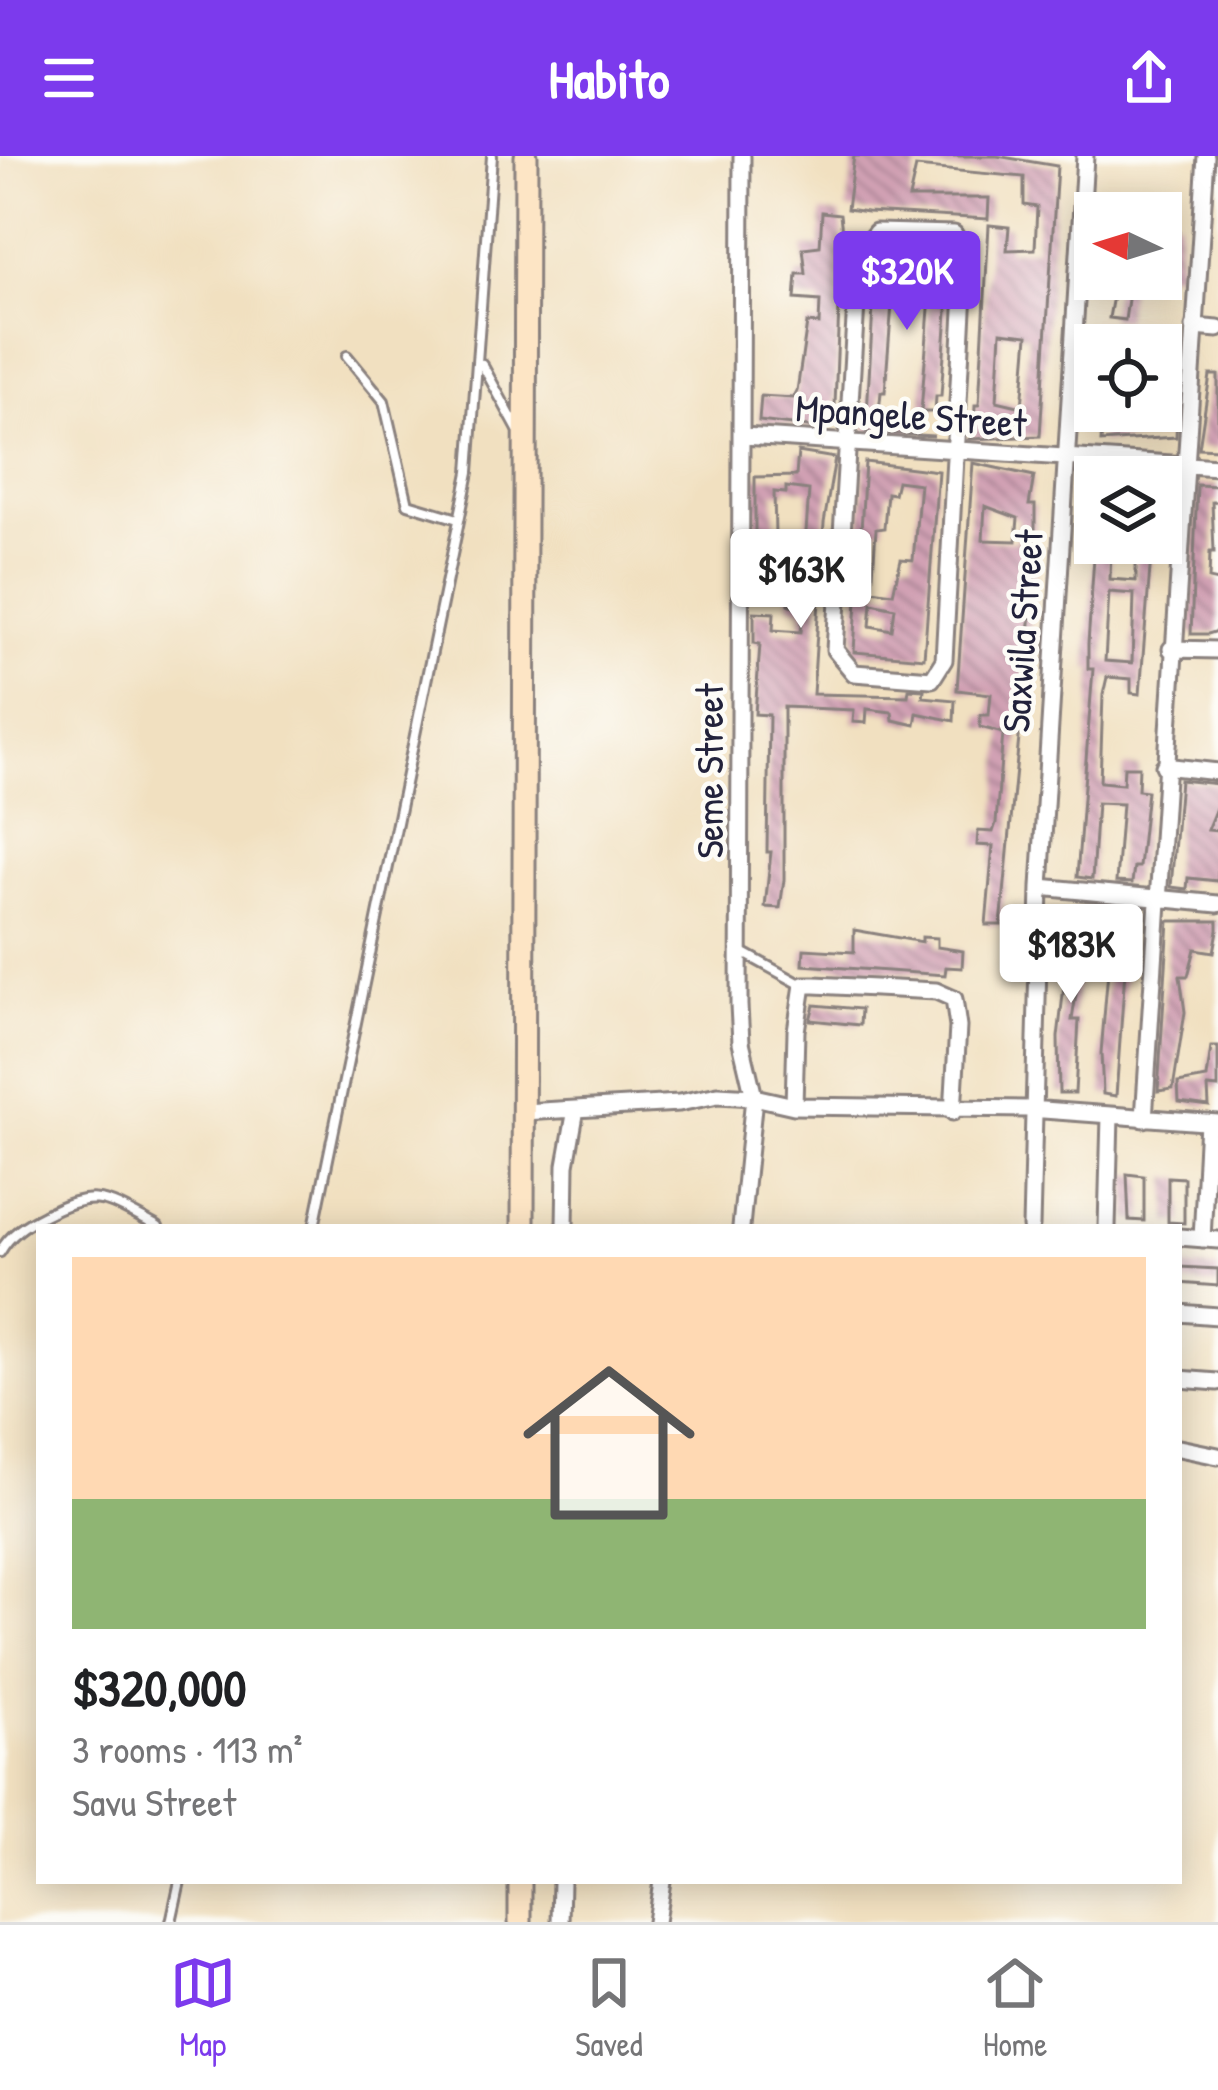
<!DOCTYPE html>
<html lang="en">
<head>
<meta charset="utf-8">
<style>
	:root { --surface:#fff; --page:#f6f6f6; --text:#202124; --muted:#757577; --line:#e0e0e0; --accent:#7c3aed }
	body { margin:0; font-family:"Patrick Hand",sans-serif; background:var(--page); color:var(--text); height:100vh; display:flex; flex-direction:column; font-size:45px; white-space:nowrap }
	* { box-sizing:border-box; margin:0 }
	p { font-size:39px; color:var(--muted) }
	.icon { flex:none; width:66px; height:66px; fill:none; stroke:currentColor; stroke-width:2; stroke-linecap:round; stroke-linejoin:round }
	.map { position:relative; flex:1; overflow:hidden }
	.panel { position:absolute; left:36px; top:1068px; width:1146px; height:660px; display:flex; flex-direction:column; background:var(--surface); border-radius:0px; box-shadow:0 6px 30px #0003 }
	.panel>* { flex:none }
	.needle { width:78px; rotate:274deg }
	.fabs { position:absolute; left:1074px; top:36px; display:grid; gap:24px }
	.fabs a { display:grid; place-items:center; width:108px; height:108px; border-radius:0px; background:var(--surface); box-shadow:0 6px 30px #0003; font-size:60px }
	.price { position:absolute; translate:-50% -102px; padding:0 27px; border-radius:12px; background:#fff; color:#222; font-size:39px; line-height:78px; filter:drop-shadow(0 3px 6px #0008) }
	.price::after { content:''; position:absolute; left:50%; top:72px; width:36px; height:27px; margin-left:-18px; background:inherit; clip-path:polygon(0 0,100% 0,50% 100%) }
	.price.active { background:var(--accent); color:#fff }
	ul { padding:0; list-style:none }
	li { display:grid; align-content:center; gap:24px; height:636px; padding:0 36px }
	li span { display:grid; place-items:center; height:372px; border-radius:0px; color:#555 }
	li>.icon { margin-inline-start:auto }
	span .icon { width:216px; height:216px; fill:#fffc; stroke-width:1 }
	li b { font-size:51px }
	header { display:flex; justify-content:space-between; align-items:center; height:156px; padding:0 36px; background:var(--accent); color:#fff; font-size:54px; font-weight:700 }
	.dock { display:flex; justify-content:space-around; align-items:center; height:168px; border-top:3px solid var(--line); background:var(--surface); font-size:33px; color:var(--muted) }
	.dock a { display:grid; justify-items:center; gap:6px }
	.dock .active { color:var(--accent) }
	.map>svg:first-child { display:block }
	.building { fill:url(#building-back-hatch); fill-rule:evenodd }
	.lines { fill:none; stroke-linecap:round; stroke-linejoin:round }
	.service-casing { stroke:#8a817e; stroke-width:14 }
	.minor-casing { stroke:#8a817e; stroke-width:21 }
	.secondary-casing { stroke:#8a817e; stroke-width:27 }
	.service { stroke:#fff; stroke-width:8 }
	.minor { stroke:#fff; stroke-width:15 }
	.secondary { stroke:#fde5c5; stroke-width:21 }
	.labels { text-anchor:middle; stroke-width:9; stroke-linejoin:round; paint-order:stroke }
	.street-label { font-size:39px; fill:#22223b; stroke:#fdfcf7 }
</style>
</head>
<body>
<header><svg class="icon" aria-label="menu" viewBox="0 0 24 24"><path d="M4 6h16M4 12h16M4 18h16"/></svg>Habito<svg class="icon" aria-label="share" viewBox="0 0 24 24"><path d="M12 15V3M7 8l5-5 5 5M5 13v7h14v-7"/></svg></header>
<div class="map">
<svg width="1218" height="1766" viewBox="0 0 1218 1766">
	<defs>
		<pattern id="building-back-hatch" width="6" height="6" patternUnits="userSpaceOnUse" patternTransform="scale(3)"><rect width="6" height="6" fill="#d1a1b4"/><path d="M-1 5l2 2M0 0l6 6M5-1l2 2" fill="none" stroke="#a98394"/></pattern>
	</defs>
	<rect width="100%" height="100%" fill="#fdfcf7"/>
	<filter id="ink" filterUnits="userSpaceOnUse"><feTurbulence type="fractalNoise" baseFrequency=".00833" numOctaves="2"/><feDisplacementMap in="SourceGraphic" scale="24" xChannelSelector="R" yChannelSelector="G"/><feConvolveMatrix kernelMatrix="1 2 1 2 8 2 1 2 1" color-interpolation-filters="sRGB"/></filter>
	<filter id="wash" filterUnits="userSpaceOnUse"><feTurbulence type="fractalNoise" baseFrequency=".004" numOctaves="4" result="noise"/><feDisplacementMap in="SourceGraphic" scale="48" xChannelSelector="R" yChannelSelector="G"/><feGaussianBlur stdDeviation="2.7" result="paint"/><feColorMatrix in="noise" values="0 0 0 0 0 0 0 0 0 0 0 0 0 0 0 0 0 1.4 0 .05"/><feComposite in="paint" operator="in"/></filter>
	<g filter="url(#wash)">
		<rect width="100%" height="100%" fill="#f1e0c0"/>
		<g id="blocks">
			<path class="building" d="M854,0h143l60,10 -17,270 -71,3 5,-5 1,-29h4l10,-180 20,2 -2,23 28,-1 2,-42 -13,-2v-28l-108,-10 -7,31h80l-1,21 -121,-7 -20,-3zM1001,176l27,3 -6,72 -25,-6z
				M822,56l18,2 2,18 -7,173 -10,8v16l-66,-8 2,-25 32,2 4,-7 10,-68 12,1 1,-23 -25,-2 2,-25h9l-3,-26 17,-2z
				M1164,64h15l-1,54 -17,-2z
				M882,88l11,1 -1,6 59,4 -10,141h-5l-1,16h-14l11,-142 -37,-4 -10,126h-4l-3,29 35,-4 -2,18 23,1 -68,-4 9,-160z
				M1116,123h15l-6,41 -16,-2z
				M1161,181l16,2 -3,48 -13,-1z
				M1210,219h8v74l-19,-1z
				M1177,254l-1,27 -75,5 2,-31z
				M798,296l37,6 -11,65 -11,171 95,2 1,-7 15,1 -1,7 32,3 -1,21 -37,-8 -2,12 -22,-5 -1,-8 -25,-3 -1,14 -13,-1 1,-12 -70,-3v173l-4,28 -15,-1 6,-55h-4l2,-137 -14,-1 5,-70 -6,-1v-31l20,1 -1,17 28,2 2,-22 -14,-6 1,-12 -35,-1v-114l41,-1zM786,331l23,3 -6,85 -27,2 -2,-85 12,1z
				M865,306l73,9 -14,187 -70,-6zM897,325l23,3 -7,76 -12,-1 -8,34 -21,-3 4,-61 8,-1 3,-35 7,1zM872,447l23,5 -3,22 -22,-4z
				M973,307l61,13 -5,29h6v66l-34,354h-15l7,-79 -16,-1 1,-14 15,1 3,-9 7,-90 -23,-6v-12h9l2,-21 -34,-4zM985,350l33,12 -2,23 -33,-1z
				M1197,329l21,1v16h-6l2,50h-4l-1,27 9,2v50l-10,3h-17z
				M1095,387h16l-1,36 26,2v-38h16l-12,151 -9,-1v-14l-24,-2 -4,18 -3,87 23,2 1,-17h15l-1,23 9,1 -8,76h-5l-2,16 -16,-1 6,-78 -25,-1 -5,76 -15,-2 16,-208h-5v-25zM1109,436l25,2 -2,69 -27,-2z
				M1180,624l38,4v19l-11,27 11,1v50l-30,-3 -1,11 -16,-2z
				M1073,754l16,2 -17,108h7l-4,73h-16l-1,-56z
				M1113,756l16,2 -13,182 -13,-2 -2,-41z
				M1169,765h49v9l-4,22 -19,-3 -7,27h-8l5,36 -12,77 -15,2z
				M854,774l68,12v-5l15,1v9l26,4 -1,17 -16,-1 -1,8 -142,-10 1,-16 50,3z
				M814,849l47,4 -1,16 -50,-5z
				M1211,891h7v41l-10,-1 1,19 -30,-4 -1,-19 29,-5z
				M1127,1018l17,2v45l-15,-1z
				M1168,1021l16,1v45l-16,-1z
				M1179,1111l39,2v17l-39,-3z"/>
		</g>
	</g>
	<g filter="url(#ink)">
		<use href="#blocks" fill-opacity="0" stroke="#8a817e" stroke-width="3"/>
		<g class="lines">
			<defs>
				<path id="service" d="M347,200l37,45 24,103 50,15
					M482,208l36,66
					M742,796l60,33
					M314,1071l155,-755 23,-316
					M0,1096c10,-18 26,-28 44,-37 53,-28 64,-15 114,12
					M171,1766l9,-41"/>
				<path id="minor" d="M742,0l-3,849 2,37 13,55 40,9 236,3 188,14
					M876,76l78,2 12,21 -22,405 -12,19 -78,-6 -19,-23 24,-396z
					M1194,171l24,2
					M744,280l474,31
					M1171,493l47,1
					M1164,610l54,6
					M1040,731l178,17
					M794,950l2,-75 7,-46h12l121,6 18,8 4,28 -5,85
					M524,956l155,-9 39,-8 36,2 -13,130
					M1144,963l62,-963
					M565,1071l1,-62 10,-56
					M1031,1071l9,-340 45,-731
					M1107,1071l3,-111
					M1179,1081l39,3
					M1202,1083l6,-117
					M1179,1157l39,3
					M1179,1223l39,3
					M1179,1292l39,8
					M560,1766l1,-41
					M656,1766l6,-41"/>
				<path id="secondary" d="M523,1071l3,-1071
					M520,1766v-41"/>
			</defs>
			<use href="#service" class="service-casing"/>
			<use href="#minor" class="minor-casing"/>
			<use href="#secondary" class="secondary-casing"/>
			<use href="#service" class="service"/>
			<use href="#minor" class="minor"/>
			<use href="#secondary" class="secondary"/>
		</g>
	</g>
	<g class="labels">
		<g class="street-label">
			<text transform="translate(911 259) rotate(4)" y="14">Mpangele Street</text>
			<text transform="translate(1022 475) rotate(-86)" y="14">Saxwila Street</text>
			<text transform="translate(709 615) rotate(-90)" y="14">Seme Street</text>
		</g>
	</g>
</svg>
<div class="fabs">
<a><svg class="needle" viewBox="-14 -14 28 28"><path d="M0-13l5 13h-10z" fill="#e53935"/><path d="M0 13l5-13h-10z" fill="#757577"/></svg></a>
<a><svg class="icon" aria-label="locate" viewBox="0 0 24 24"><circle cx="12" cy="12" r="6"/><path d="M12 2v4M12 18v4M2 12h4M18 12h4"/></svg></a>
<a><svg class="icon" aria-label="layers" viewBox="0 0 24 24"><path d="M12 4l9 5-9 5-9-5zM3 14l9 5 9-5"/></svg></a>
</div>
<b class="price active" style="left:907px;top:177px">$320K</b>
<b class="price" style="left:801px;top:475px">$163K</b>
<b class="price" style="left:1071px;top:850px">$183K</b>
<section class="panel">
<ul>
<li><span style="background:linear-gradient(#ffd9b3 65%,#8fb573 0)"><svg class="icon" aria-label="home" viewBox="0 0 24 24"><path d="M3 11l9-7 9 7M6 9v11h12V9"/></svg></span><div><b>$320,000</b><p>3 rooms · 113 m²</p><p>Savu Street</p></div></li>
</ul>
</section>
</div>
<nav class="dock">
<a class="active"><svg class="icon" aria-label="map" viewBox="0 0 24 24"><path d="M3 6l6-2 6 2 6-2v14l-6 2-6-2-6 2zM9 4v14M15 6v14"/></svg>Map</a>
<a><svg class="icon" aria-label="saved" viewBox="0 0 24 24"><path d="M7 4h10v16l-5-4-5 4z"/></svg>Saved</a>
<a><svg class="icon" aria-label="home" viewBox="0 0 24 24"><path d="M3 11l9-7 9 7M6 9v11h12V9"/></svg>Home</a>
</nav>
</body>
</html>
